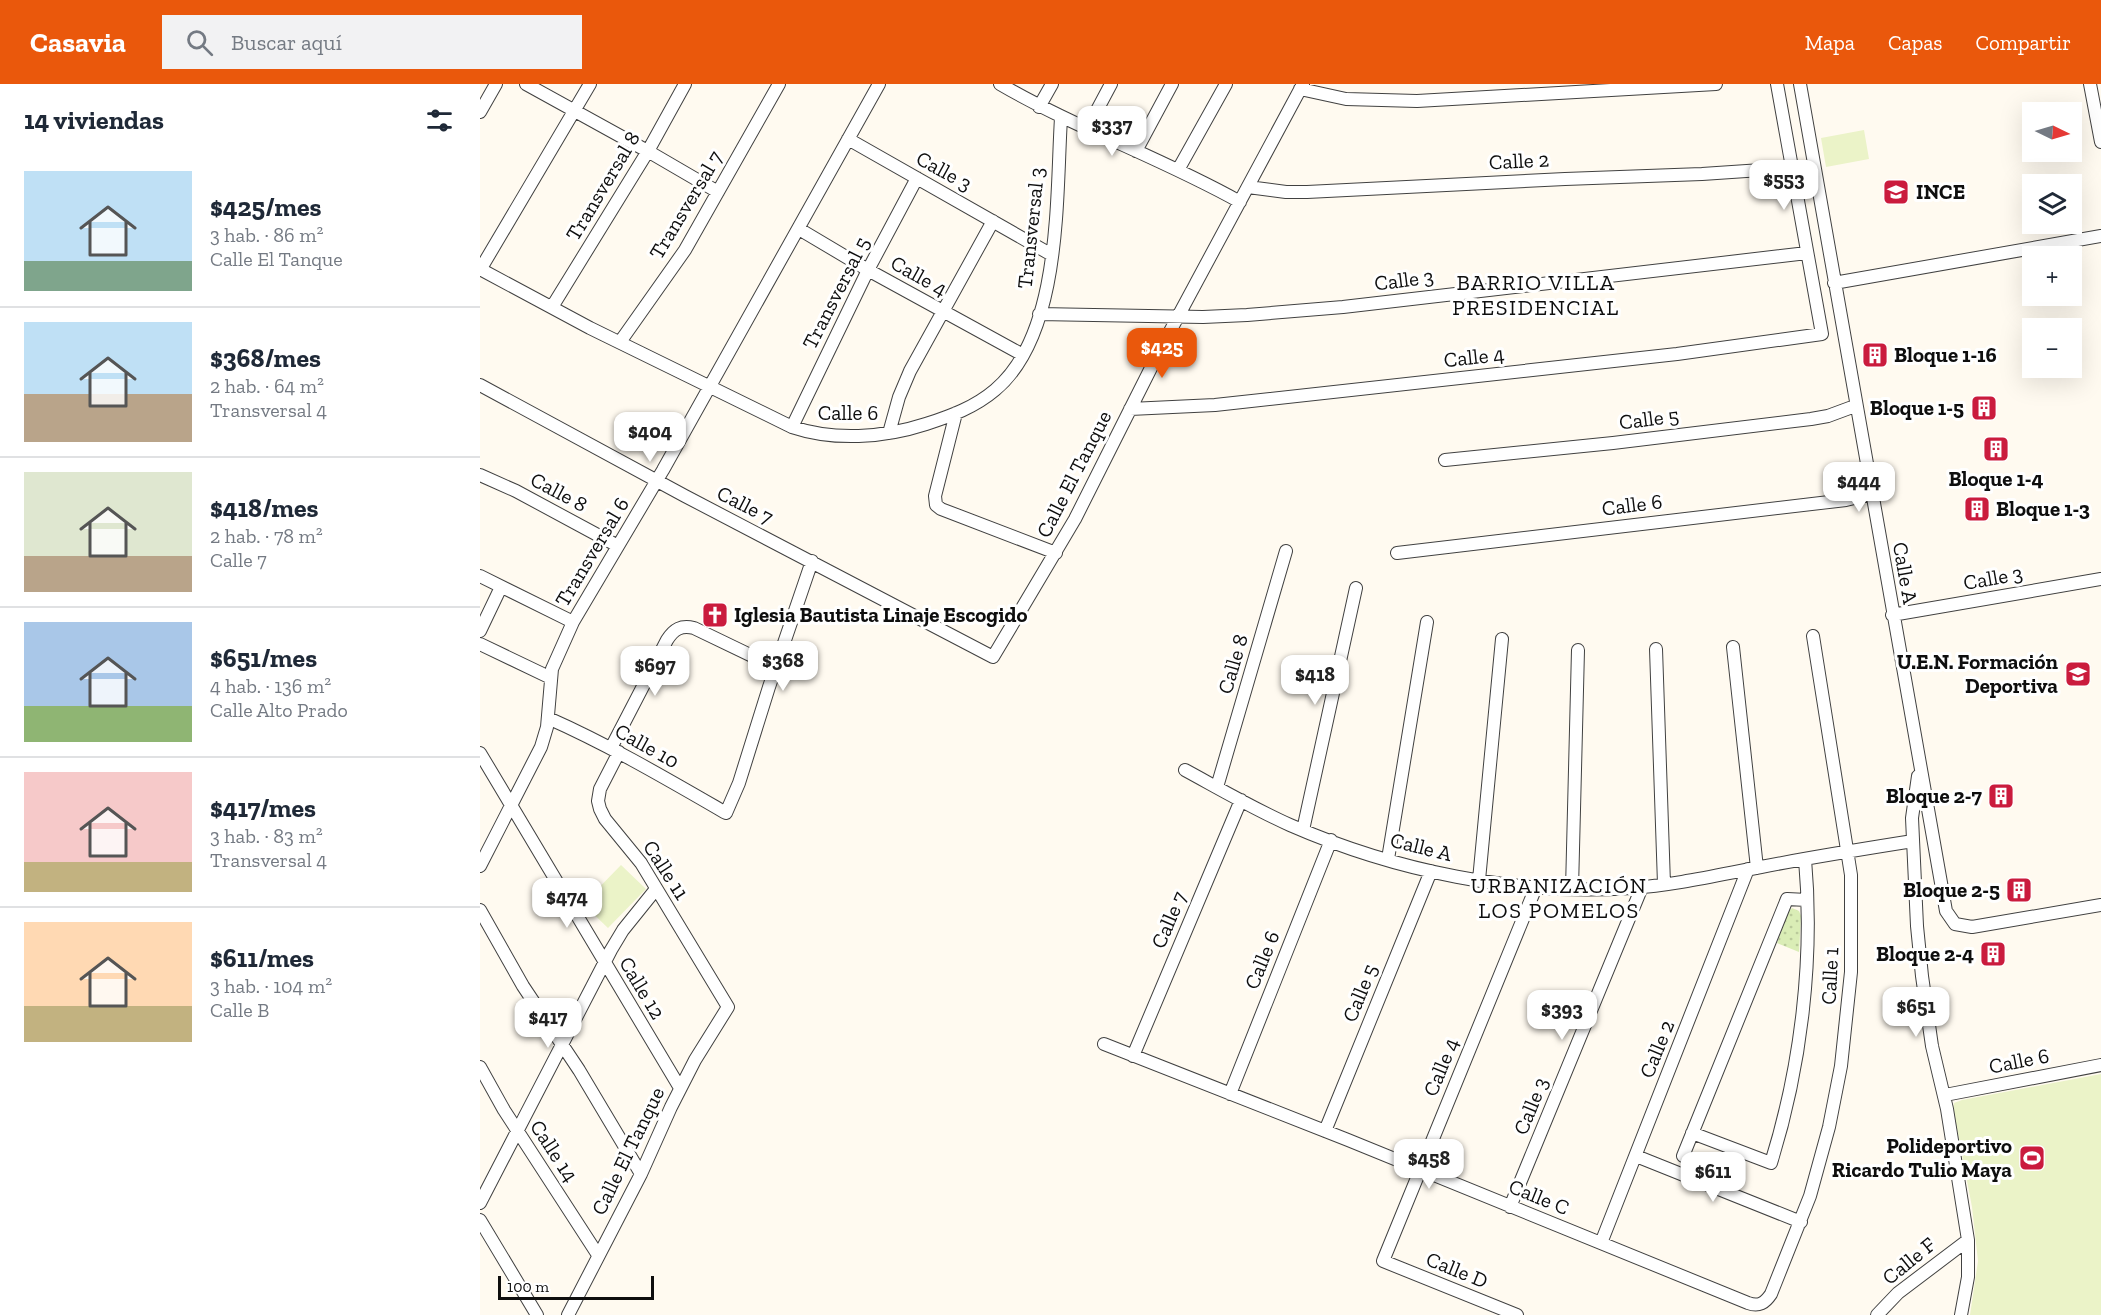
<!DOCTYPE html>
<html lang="es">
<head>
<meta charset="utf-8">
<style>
	:root { --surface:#fff; --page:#f2f2f3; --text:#1f2937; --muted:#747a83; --line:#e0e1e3; --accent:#ea580c }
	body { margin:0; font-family:"Zilla Slab",serif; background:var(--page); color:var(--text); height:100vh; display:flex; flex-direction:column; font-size:22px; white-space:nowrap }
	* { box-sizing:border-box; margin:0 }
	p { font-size:20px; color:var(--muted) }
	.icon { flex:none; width:33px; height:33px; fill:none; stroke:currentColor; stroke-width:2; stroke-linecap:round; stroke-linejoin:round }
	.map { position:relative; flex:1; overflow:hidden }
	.panel { display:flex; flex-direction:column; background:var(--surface); width:480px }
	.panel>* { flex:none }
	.needle { width:39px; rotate:95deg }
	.fabs { position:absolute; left:1542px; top:18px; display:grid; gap:12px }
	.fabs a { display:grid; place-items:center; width:60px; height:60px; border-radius:0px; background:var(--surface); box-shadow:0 6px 24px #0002; font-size:30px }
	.scale { position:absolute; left:18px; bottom:15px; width:156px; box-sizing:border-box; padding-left:6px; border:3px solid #0e0e0e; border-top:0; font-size:16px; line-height:21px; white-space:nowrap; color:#0e0e0e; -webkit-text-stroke:4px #fff; paint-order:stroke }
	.price { position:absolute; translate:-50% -51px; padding:0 14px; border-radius:12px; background:#fff; color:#222; font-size:20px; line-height:39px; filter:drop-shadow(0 2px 3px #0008) }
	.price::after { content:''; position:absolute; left:50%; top:36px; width:18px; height:14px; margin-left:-9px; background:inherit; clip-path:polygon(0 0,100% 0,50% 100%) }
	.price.on { background:var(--accent); color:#fff }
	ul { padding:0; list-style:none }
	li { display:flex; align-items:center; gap:18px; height:150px; padding:0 24px }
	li+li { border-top:2px solid var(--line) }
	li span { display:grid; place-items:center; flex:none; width:168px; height:120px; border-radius:0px; color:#555 }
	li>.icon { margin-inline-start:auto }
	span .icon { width:72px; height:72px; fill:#fffc; stroke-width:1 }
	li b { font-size:26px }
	h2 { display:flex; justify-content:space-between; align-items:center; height:72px; padding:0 24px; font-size:26px }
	header { display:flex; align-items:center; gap:36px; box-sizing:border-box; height:84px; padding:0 30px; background:var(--accent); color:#fff }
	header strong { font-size:28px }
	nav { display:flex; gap:33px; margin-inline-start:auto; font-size:21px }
	.search { width:420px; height:54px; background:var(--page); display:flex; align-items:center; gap:15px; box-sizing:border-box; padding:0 21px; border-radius:0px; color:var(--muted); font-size:22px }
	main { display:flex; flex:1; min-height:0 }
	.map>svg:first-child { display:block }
	.park { fill:url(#park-dots) }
	.pitch { fill:#ebf3c8 }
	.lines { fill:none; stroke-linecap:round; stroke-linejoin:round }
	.street-casing { stroke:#414141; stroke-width:14 }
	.street { stroke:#fff; stroke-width:12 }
	.labels { text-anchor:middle; stroke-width:6; stroke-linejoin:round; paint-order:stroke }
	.street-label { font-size:21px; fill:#0e0e0e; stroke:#fff }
	.poi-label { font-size:21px; font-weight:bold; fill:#0e0e0e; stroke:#fff; text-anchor:end }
	.neighbourhood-label { font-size:22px; letter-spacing:1.5px; fill:#0e0e0e; stroke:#fff }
</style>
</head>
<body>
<header>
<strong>Casavia</strong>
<div class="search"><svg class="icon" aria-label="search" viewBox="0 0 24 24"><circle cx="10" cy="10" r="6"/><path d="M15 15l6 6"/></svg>Buscar aquí</div>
<nav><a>Mapa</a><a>Capas</a><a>Compartir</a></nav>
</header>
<main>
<section class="panel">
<h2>14 viviendas<svg class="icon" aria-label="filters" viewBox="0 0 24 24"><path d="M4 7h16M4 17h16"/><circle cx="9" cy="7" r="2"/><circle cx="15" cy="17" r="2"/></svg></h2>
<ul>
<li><span style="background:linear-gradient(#bfe0f5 75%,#7fa58c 0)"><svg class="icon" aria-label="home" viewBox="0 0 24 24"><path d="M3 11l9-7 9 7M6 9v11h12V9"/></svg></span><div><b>$425/mes</b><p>3 hab. · 86 m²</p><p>Calle El Tanque</p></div></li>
<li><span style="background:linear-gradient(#bfe0f5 60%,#b9a48a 0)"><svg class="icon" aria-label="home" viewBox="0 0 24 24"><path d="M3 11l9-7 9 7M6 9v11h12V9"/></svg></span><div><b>$368/mes</b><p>2 hab. · 64 m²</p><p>Transversal 4</p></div></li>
<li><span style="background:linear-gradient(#dfe7d0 70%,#b9a48a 0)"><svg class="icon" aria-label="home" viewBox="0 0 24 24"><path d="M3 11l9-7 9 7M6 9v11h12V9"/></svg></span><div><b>$418/mes</b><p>2 hab. · 78 m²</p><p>Calle 7</p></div></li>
<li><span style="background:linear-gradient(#a9c7e8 70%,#8fb573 0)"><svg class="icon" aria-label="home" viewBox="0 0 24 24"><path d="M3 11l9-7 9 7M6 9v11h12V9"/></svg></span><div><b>$651/mes</b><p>4 hab. · 136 m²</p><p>Calle Alto Prado</p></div></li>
<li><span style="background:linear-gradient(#f6c9c9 75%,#c2b280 0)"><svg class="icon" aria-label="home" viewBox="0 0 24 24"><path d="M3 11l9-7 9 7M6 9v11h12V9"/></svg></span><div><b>$417/mes</b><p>3 hab. · 83 m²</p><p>Transversal 4</p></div></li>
<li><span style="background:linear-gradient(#ffd9b3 70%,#c2b280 0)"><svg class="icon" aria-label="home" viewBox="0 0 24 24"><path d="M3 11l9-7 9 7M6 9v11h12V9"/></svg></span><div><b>$611/mes</b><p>3 hab. · 104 m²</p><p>Calle B</p></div></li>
</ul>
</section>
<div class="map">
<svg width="1621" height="1231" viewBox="0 0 1621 1231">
	<defs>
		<pattern id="park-dots" width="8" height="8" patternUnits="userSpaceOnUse" patternTransform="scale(1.5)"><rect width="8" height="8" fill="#daedb6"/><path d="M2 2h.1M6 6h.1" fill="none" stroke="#baca9b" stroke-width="1.8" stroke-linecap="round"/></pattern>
	</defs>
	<rect width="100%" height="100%" fill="#fffaf0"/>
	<path class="park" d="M1312,824l7,3 2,5 -2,36 -22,-9 11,-31z"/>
	<path class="pitch" d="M1384,46l5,29 -43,8 -5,-29z
		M141,781l25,24 -38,39 -25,-24z
		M1621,990v241h-131l8,-54 -6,-54 -19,-99 1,-5 8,-3z"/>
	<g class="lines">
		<defs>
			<path id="street" d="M46,0l125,69 67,39
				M520,0c77,45 162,74 240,118
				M1320,0l146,827 9,13 17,3 129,-22
				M1610,0l11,58
				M820,5l46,10 71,2 299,-17
				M559,23l13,-23
				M0,28l16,-28
				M607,45l24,-45
				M368,55l204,116
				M656,67l36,-67
				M698,86l48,-86
				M768,103l38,5h21l258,-13 137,-5 90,-6
				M319,145l69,41 155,85
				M0,185l110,59 202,99c42,14 91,11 134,-3 25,-8 49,-17 69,-34 67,-56 61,-193 66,-272
				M0,186l110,-186
				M1354,199l267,-47
				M72,223l96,-156 37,-67
				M559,230l164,3 44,-2 96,-8 464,-54
				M140,258l65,-92 94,-166
				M0,301l205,111 308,161 82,-138 85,-169 143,-266
				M650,325l85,-4 462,-51 145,-20 -45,-250
				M476,329l-21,83 1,9 5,4 115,44
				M312,343l76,-157 49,-92
				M409,349l10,-36 11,-26 83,-150
				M965,376l168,-17 198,-24 17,-3 27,-10
				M0,391l36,16 102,55
				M917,469l449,-53 25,-6
				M0,492l93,46
				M1412,531l209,-36
				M0,547l21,-44
				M0,560l71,34
				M1253,563l24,221
				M1176,565l8,235
				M68,634c61,27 119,61 178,95l13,-30 30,-96 43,-126
				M131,664l56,-108c7,-11 14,-15 27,-12l81,39
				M0,669l200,335
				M705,686c35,19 69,39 105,55 105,46 226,71 341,63 44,-3 87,-13 130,-21 51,-10 102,-18 152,-26
				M1438,692l-6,42 5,108 5,50 10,70 15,63 21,131v37l-7,38
				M737,703l69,-236
				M823,746l53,-242
				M908,775l39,-237
				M0,782l61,-119 6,-20 5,-58 21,-47 90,-152 216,-386
				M999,796l23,-241
				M1092,805l6,-239
				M0,826l43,76 56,84 62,104
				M624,960l244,96 400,163c11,4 17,0 23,-9l39,-98 19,-69 12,-61 10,-94v-97l-38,-239
				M653,972l108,-256
				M0,983l24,43 94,145
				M750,1010l101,-254
				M1465,1011l156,-30
				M845,1047l106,-260
				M1212,1049l79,30c30,-96 43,-204 34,-304
				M1156,1072l165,66
				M1203,1072l104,-257 20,1
				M0,1119l131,-253 12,-20 33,-41
				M1030,1123l132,-320
				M0,1136l57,95
				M1121,1159l147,-374
				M88,1231l73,-141 30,-67 24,-47 33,-53 -87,-144 -36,-44 -5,-10 -2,-8 2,-12 19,-37
				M1037,1231l-134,-54 153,-374
				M1397,1231l21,-22 70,-53"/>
		</defs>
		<use href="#street" class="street-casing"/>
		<use href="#street" class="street"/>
	</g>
	<defs>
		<symbol id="university-square" viewBox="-11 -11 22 22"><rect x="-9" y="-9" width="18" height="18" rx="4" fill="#ca1b3d" stroke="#fff"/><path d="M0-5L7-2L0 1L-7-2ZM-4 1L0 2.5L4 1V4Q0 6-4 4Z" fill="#fff"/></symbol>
		<symbol id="building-square" viewBox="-11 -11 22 22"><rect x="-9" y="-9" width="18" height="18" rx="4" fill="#ca1b3d" stroke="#fff"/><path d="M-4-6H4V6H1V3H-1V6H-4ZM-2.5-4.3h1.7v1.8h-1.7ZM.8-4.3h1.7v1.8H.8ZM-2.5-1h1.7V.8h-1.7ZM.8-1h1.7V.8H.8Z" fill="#fff"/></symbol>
		<symbol id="church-square" viewBox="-11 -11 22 22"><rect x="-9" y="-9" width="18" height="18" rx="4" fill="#ca1b3d" stroke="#fff"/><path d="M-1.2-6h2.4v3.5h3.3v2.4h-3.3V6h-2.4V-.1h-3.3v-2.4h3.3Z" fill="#fff"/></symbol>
		<symbol id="school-square" viewBox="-11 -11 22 22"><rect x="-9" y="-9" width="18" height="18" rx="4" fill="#ca1b3d" stroke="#fff"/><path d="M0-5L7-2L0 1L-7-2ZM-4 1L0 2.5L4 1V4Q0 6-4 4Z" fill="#fff"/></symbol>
		<symbol id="stadium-square" viewBox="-11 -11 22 22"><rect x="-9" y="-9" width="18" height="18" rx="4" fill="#ca1b3d" stroke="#fff"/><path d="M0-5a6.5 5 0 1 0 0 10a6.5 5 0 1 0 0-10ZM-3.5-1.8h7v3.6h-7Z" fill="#fff"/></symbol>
	</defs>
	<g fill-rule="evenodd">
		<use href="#university-square" x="1401" y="93" width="30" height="30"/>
		<use href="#building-square" x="1380" y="256" width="30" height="30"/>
		<use href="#building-square" x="1489" y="309" width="30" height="30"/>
		<use href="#building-square" x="1501" y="350" width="30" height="30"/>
		<use href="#building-square" x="1482" y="410" width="30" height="30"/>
		<use href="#church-square" x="220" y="516" width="30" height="30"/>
		<use href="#school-square" x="1583" y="575" width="30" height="30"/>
		<use href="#building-square" x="1506" y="697" width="30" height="30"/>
		<use href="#building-square" x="1524" y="791" width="30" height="30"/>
		<use href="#building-square" x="1498" y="855" width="30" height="30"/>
		<use href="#stadium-square" x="1537" y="1059" width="30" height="30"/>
	</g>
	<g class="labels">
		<g class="street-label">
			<text transform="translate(1039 77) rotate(-3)" y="7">Calle 2</text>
			<text transform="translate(464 87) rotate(29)" y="7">Calle 3</text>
			<text transform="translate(123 102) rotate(-59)" y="7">Transversal 8</text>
			<text transform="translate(206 121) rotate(-59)" y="7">Transversal 7</text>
			<text transform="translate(551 144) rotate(-84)" y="7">Transversal 3</text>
			<text transform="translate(439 192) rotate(29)" y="7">Calle 4</text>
			<text transform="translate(924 196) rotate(-7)" y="7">Calle 3</text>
			<text transform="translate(356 209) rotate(-63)" y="7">Transversal 5</text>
			<text transform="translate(994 273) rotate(-6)" y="7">Calle 4</text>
			<text x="368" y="336">Calle 6</text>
			<text transform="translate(1169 335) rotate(-7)" y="7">Calle 5</text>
			<text transform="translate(594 390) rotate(-63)" y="7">Calle El Tanque</text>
			<text transform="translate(79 408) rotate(28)" y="7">Calle 8</text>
			<text transform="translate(265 421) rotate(27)" y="7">Calle 7</text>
			<text transform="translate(1152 421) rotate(-7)" y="7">Calle 6</text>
			<text transform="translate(112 468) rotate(-59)" y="7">Transversal 6</text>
			<text transform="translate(1425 489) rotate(80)" y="7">Calle A</text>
			<text transform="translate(1513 494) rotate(-10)" y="7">Calle 3</text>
			<text transform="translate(753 580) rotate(-74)" y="7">Calle 8</text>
			<text transform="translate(167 662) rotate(29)" y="7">Calle 10</text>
			<text transform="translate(941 763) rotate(14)" y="7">Calle A</text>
			<text transform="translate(186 786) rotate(57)" y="7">Calle 11</text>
			<text transform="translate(689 836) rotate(-67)" y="7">Calle 7</text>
			<text transform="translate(782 876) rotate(-68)" y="7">Calle 6</text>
			<text transform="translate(1350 892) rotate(-87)" y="7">Calle 1</text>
			<text transform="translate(162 904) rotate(59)" y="7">Calle 12</text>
			<text transform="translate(880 909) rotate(-68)" y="7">Calle 5</text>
			<text transform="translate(1177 965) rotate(-68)" y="7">Calle 2</text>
			<text transform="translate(1539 977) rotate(-11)" y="7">Calle 6</text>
			<text transform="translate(961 983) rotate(-68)" y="7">Calle 4</text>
			<text transform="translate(1051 1022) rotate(-68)" y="7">Calle 3</text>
			<text transform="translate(74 1067) rotate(57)" y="7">Calle 14</text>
			<text transform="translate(148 1067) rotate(-64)" y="7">Calle El Tanque</text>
			<text transform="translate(1059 1113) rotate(22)" y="7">Calle C</text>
			<text transform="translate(1429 1177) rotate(-39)" y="7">Calle F</text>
			<text transform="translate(977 1186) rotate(22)" y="7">Calle D</text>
		</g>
		<g class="poi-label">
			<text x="1436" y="115" text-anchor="start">INCE</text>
			<text x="1414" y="278" text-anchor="start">Bloque 1-16</text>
			<text x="1484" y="331">Bloque 1-5</text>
			<text x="1516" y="402" text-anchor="middle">Bloque 1-4</text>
			<text x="1516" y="432" text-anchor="start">Bloque 1-3</text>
			<text x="254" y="538" text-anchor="start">Iglesia Bautista Linaje Escogido</text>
			<text x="1578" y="585">U.E.N. Formación<tspan x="1578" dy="24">Deportiva</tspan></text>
			<text x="1502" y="719">Bloque 2-7</text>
			<text x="1520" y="813">Bloque 2-5</text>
			<text x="1494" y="877">Bloque 2-4</text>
			<text x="1532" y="1069">Polideportivo<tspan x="1532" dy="24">Ricardo Tulio Maya</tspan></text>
		</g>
		<g class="neighbourhood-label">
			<text x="1056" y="206">BARRIO VILLA<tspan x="1056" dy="25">PRESIDENCIAL</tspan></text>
			<text x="1079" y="809">URBANIZACIÓN<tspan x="1079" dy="25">LOS POMELOS</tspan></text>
		</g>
	</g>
</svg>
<div class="fabs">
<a><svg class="needle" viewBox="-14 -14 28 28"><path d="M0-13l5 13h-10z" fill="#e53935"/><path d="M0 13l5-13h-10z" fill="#747a83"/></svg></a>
<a><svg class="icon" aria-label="layers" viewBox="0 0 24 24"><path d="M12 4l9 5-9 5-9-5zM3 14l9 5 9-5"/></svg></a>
<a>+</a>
<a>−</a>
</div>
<div class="scale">100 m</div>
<b class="price" style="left:632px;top:73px">$337</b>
<b class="price" style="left:1304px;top:127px">$553</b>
<b class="price on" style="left:682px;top:295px">$425</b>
<b class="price" style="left:170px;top:379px">$404</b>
<b class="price" style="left:1379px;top:429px">$444</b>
<b class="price" style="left:303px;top:608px">$368</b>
<b class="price" style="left:175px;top:613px">$697</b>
<b class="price" style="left:835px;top:622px">$418</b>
<b class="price" style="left:87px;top:845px">$474</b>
<b class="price" style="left:1436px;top:954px">$651</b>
<b class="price" style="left:1082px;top:957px">$393</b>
<b class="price" style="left:68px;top:965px">$417</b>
<b class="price" style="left:949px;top:1106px">$458</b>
<b class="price" style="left:1233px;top:1119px">$611</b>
</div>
</main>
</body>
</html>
